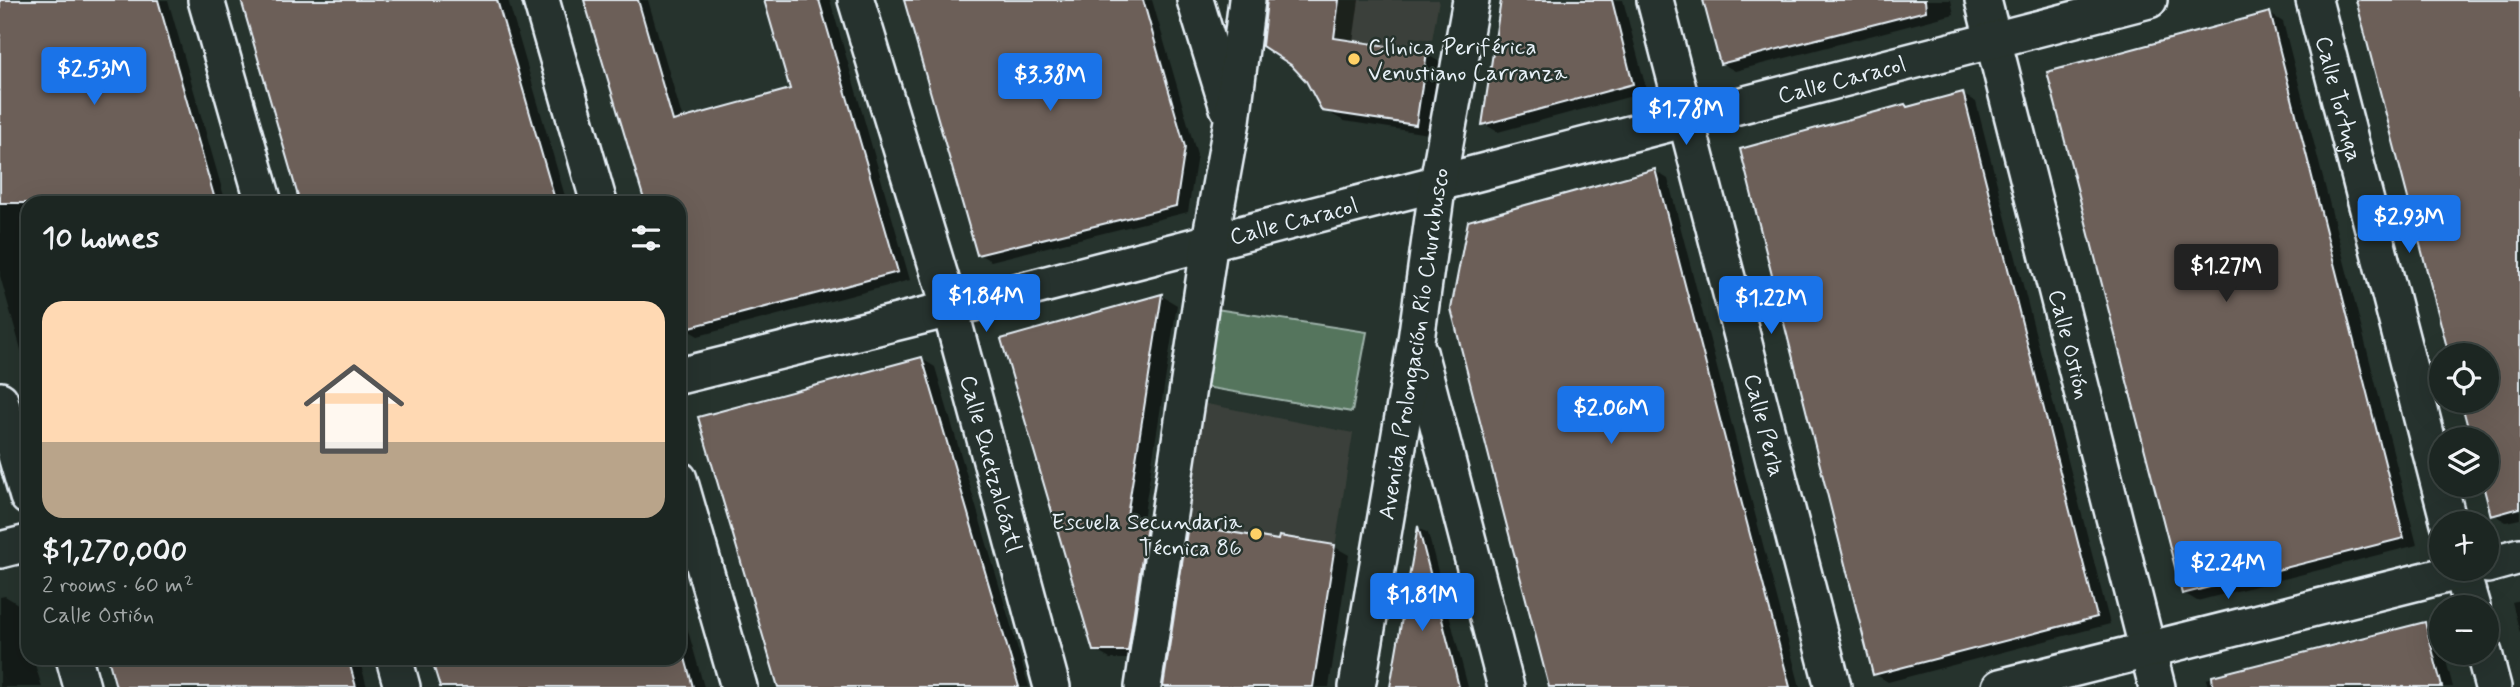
<!DOCTYPE html>
<html lang="en">
<head>
<meta charset="utf-8">
<style>
	:root { --surface:#1c2622; --page:#29322f; --text:#f1f3f6; --muted:#a0a5a5; --line:#3a4340; --accent:#1a73e8 }
	body { margin:0; font-family:Mynerve,sans-serif; background:var(--page); color:var(--text); height:100vh; display:flex; flex-direction:column; font-size:26px; white-space:nowrap }
	* { box-sizing:border-box; margin:0 }
	p { font-size:23px; color:var(--muted) }
	.icon { flex:none; width:38px; height:38px; fill:none; stroke:currentColor; stroke-width:2; stroke-linecap:round; stroke-linejoin:round }
	.map { position:relative; flex:1; overflow:hidden }
	.drawer { position:absolute; left:21px; top:196px; width:665px; height:469px; display:flex; flex-direction:column; background:var(--surface); border-radius:21px; box-shadow:0 7px 28px #0002,0 0 0 2px var(--line) }
	.drawer>* { flex:none }
	.fabs { position:absolute; left:2429px; top:343px; display:grid; gap:14px }
	.fabs a { display:grid; place-items:center; width:70px; height:70px; border-radius:50%; background:var(--surface); box-shadow:0 7px 28px #0002,0 0 0 2px var(--line); font-size:35px }
	.price { position:absolute; translate:-50% -60px; padding:0 16px; border-radius:7px; background:var(--accent); color:#fff; font-size:23px; line-height:46px; filter:drop-shadow(0 2px 4px #0008) }
	.price::after { content:''; position:absolute; left:50%; top:42px; width:21px; height:16px; margin-left:-10px; background:inherit; clip-path:polygon(0 0,100% 0,50% 100%) }
	.price.current { background:#222; color:#fff }
	ul { padding:0; list-style:none }
	li { display:grid; align-content:center; gap:14px; height:371px; padding:0 21px }
	li span { display:grid; place-items:center; height:217px; border-radius:21px; color:#555 }
	li>.icon { margin-inline-start:auto }
	span .icon { width:126px; height:126px; fill:#fffc; stroke-width:1 }
	li b { font-size:30px }
	h2 { display:flex; justify-content:space-between; align-items:center; height:84px; padding:0 21px; font-size:30px }
	.map>svg:first-child { display:block }
	.built { fill:#3b403a }
	.green { fill:#55745d; stroke:#9eb2aa; stroke-width:2 }
	.shadow { fill:#0007 }
	.building { fill:#6c5f59; stroke:#e8f1f8; stroke-width:2 }
	.lines { fill:none; stroke-linecap:round; stroke-linejoin:round }
	.street-casing { stroke:#e8f1f8; stroke-width:40 }
	.street { stroke:#26332d; stroke-width:35 }
	.poi-dot { fill:#ffd166; stroke:#26332d; stroke-width:2.5 }
	.labels { text-anchor:middle; stroke-width:5; stroke-linejoin:round; paint-order:stroke }
	.poi-label { font-size:23px; fill:#e8f1f8; stroke:#26332d; text-anchor:start }
	.street-label { font-size:23px; fill:#e8f1f8; stroke:#26332d }
</style>
</head>
<body>
<div class="map">
<svg width="2520" height="687" viewBox="0 0 2520 687">
	<rect width="100%" height="100%" fill="#26332d"/>
	<filter id="ink" filterUnits="userSpaceOnUse"><feTurbulence type="fractalNoise" baseFrequency=".0143" numOctaves="2"/><feDisplacementMap in="SourceGraphic" scale="14" xChannelSelector="R" yChannelSelector="G"/><feConvolveMatrix kernelMatrix="1 2 1 2 8 2 1 2 1" color-interpolation-filters="sRGB"/></filter>
	<g filter="url(#ink)">
		<path class="built" d="M1258,0h181l-7,40 -22,-3v13l-95,45 -23,-30 -17,-13 -19,-9z
			M1197,402l156,31 -40,254h-161z"/>
		<path class="green" d="M1216,309l151,23 -15,80 -147,-25z"/>
		<path class="shadow" d="M0,0h168l58,203h-198v171l-28,-98z
			M242,0h266l59,203h-266z
			M586,0h62l35,120 109,-30 -26,-90h64l80,280 -212,56 -14,-8 -5,-17v-108h-32z
			M906,0h246l45,155 -9,57 -197,49 -12,-7z
			M1268,0h91l-6,43 73,11 19,11 -10,70 -91,-14 -20,-11z
			M1503,0h120l24,92 -149,40 -14,-8z
			M1705,0h246l3,14 -219,57 -14,-8z
			M2358,0h162v519l-14,3 -13,-8 -8,-29h2v-46h-14l-10,-38h24v-46h-36z
			M2270,14l13,8 134,523 -220,56 -13,-8z
			M1962,94l14,8 134,522 -222,58 -13,-8 34,-566z
			M1655,171l13,8 132,508h-249z
			M1162,296l15,9 -34,215 20,9 -20,130h-33l-16,-9 -91,-310z
			M922,359l13,8 94,320h-250z
			M1419,528l9,5 40,154h-76z
			M1280,542l55,5 14,8 -20,132h-164z
			M5,596l13,8 10,35v19h5l9,29h-42v-90z
			M679,599l25,88h-262l-8,-29h245z
			M2520,600v33l-8,-31z
			M2425,624l14,8 2,21h3l9,34h-245l-2,-8z
			M109,658h250l8,29h-249z"/>
		<path class="building" d="M0,0h158l58,203h-216z
			M241,0h256l59,203h-256z
			M584,0h54l35,121 117,-32 -26,-89h55l79,272 -219,58v-127h-34z
			M904,0h239l42,147 -9,59 -199,49z
			M1267,0h72l-5,38 93,14 -11,73 -94,-14 -16,-30 -15,-16 -29,-19z
			M1501,0h111l21,84 -151,41z
			M1703,0h222l1,11 -206,53z
			M2356,0h164v508l-29,8 -8,-31h4v-46h-16l-10,-38h26v-46h-38z
			M2270,12l134,526 -222,56 -135,-522z
			M1963,92l134,525 -224,58 -133,-526 165,-45 2,3z
			M1655,169l76,293 59,225h-241l-44,-168 -54,-210 17,-88z
			M1162,294l-35,222 21,3 -20,132h-35l-92,-312z
			M922,357l97,330h-241l-80,-270z
			M1188,525l90,15 1,-4 56,9 -22,142h-150z
			M1418,526l35,136 6,25h-69z
			M2425,622l17,65h-229l-1,-11z
			M108,658h240l8,29h-240z
			M431,658h254l8,29h-253z"/>
		<g class="lines">
			<defs>
				<g id="street">
					<path d="M206,0l58,203"/>
					<path d="M541,0l58,203"/>
					<path id="s1" d="M856,0l94,309 102,378"/>
					<path d="M1195,0l33,108"/>
					<path id="s2" d="M1655,0l178,687"/>
					<path id="s3" d="M1983,0l174,687"/>
					<path id="s4" d="M2314,0l135,523"/>
					<path d="M1419,352l87,335"/>
					<path id="s5" d="M679,376l271,-67 1199,-309"/>
					<path d="M0,400l28,97"/>
					<path d="M679,479l60,208"/>
					<path d="M0,550l28,-7"/>
					<path d="M2487,565l33,-9"/>
					<path d="M2461,569l11,38"/>
					<path d="M2484,653l9,34"/>
					<path d="M74,658l8,29"/>
					<path d="M394,658l8,29"/>
					<path d="M1143,687l67,-446 22,-120 15,-121"/>
					<path id="s6" d="M1357,687l59,-347 22,-158 33,-182"/>
					<path d="M2000,687l470,-118"/>
				</g>
			</defs>
			<use href="#street" class="street-casing"/>
			<use href="#street" class="street"/>
		</g>
	</g>
	<g class="poi-dot">
		<circle cx="1354" cy="59" r="7"/>
		<circle cx="1256" cy="534" r="7"/>
	</g>
	<g class="labels">
		<g class="poi-label">
			<text x="1368" y="54">Clínica Periférica<tspan x="1368" dy="26">Venustiano Carranza</tspan></text>
			<text x="1242" y="529" text-anchor="end">Escuela Secundaria<tspan x="1242" dy="26">Técnica 86</tspan></text>
		</g>
		<g class="street-label">
			<text dy="8" stroke="none"><textPath href="#s5" startOffset="1200">Calle Caracol</textPath></text>
			<text dy="8" stroke="none"><textPath href="#s4" startOffset="102">Calle Tortuga</textPath></text>
			<text dy="8" stroke="none"><textPath href="#s5" startOffset="634">Calle Caracol</textPath></text>
			<text dy="8" stroke="none"><textPath href="#s6" startOffset="348">Avenida Prolongación Río Churubusco</textPath></text>
			<text dy="8" stroke="none"><textPath href="#s3" startOffset="355">Calle Ostión</textPath></text>
			<text dy="8" stroke="none"><textPath href="#s2" startOffset="439">Calle Perla</textPath></text>
			<text dy="8" stroke="none"><textPath href="#s1" startOffset="483">Calle Quetzalcóatl</textPath></text>
		</g>
	</g>
</svg>
<div class="fabs">
<a><svg class="icon" aria-label="locate" viewBox="0 0 24 24"><circle cx="12" cy="12" r="6"/><path d="M12 2v4M12 18v4M2 12h4M18 12h4"/></svg></a>
<a><svg class="icon" aria-label="layers" viewBox="0 0 24 24"><path d="M12 4l9 5-9 5-9-5zM3 14l9 5 9-5"/></svg></a>
<a>+</a>
<a>−</a>
</div>
<b class="price" style="left:94px;top:107px">$2.53M</b>
<b class="price" style="left:1050px;top:113px">$3.38M</b>
<b class="price" style="left:1686px;top:147px">$1.78M</b>
<b class="price" style="left:2409px;top:255px">$2.93M</b>
<b class="price current" style="left:2226px;top:304px">$1.27M</b>
<b class="price" style="left:986px;top:334px">$1.84M</b>
<b class="price" style="left:1771px;top:336px">$1.22M</b>
<b class="price" style="left:1611px;top:446px">$2.06M</b>
<b class="price" style="left:2228px;top:601px">$2.24M</b>
<b class="price" style="left:1422px;top:633px">$1.81M</b>
<section class="drawer">
<h2>10 homes<svg class="icon" aria-label="filters" viewBox="0 0 24 24"><path d="M4 7h16M4 17h16"/><circle cx="9" cy="7" r="2"/><circle cx="15" cy="17" r="2"/></svg></h2>
<ul>
<li><span style="background:linear-gradient(#ffd9b3 65%,#b9a48a 0)"><svg class="icon" aria-label="home" viewBox="0 0 24 24"><path d="M3 11l9-7 9 7M6 9v11h12V9"/></svg></span><div><b>$1,270,000</b><p>2 rooms · 60 m²</p><p>Calle Ostión</p></div></li>
</ul>
</section>
</div>
</body>
</html>
